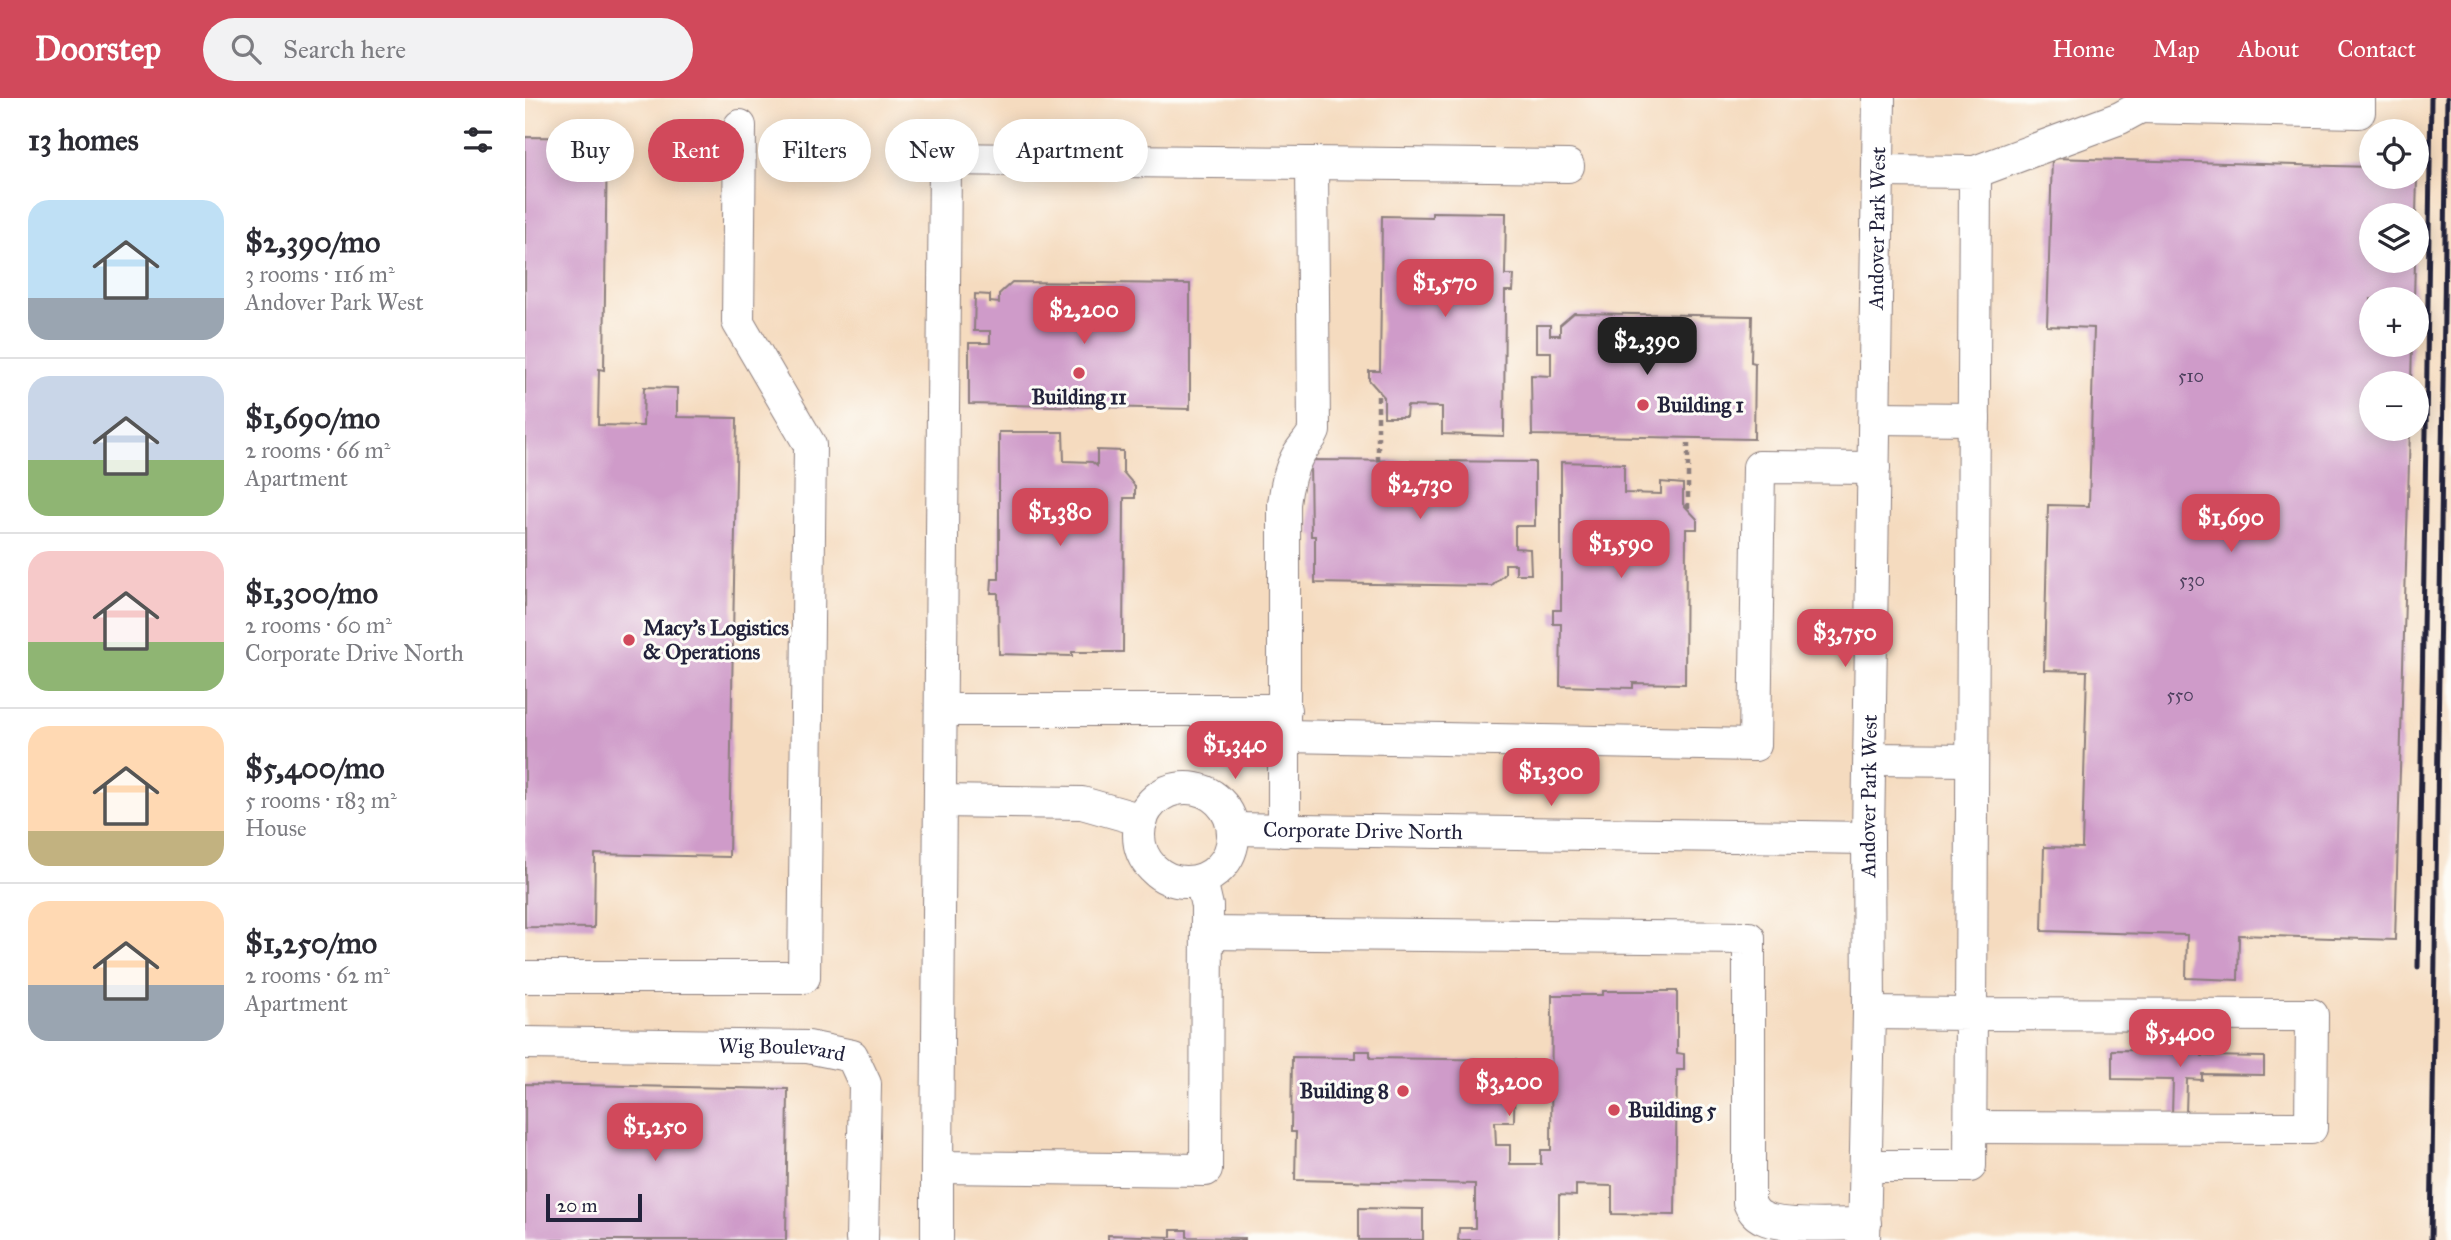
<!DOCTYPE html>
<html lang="en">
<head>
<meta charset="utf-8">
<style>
	:root { --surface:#fff; --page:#f2f2f3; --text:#2b2b33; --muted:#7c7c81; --line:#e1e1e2; --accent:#d1495b }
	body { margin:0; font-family:"IM FELL Great Primer",serif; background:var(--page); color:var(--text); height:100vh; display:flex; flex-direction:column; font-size:26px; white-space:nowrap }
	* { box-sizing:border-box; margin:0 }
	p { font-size:23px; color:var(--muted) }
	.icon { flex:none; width:38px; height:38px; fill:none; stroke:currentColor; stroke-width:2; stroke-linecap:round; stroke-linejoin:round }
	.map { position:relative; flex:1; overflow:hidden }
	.sheet { display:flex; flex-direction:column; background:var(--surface); width:525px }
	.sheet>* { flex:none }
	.banner { position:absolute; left:21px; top:21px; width:665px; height:63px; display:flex; gap:14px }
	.buttons { position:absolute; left:1834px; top:21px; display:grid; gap:14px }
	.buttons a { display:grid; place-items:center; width:70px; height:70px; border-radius:50%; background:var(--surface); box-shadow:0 4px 18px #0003; font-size:35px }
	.scale { position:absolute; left:21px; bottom:18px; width:96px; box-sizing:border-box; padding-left:7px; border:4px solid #22223b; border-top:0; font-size:19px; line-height:24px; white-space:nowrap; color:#22223b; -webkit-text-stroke:5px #fdfcf7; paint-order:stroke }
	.price { position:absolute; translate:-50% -60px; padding:0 16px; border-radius:14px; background:var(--accent); color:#fff; font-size:23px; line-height:46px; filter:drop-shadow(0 2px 4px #0008) }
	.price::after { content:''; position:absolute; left:50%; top:42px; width:21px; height:16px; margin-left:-10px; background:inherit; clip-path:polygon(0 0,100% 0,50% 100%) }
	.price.on { background:#222; color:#fff }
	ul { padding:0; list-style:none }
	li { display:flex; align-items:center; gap:21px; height:175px; padding:0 28px }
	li+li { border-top:2px solid var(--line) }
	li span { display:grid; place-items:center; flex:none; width:196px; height:140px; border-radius:21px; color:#555 }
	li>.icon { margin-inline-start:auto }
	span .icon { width:84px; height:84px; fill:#fffc; stroke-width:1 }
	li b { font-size:30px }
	h2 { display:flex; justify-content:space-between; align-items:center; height:84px; padding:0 28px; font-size:30px }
	.pill { padding:0 24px; border-radius:32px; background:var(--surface); box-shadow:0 4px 18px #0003; font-size:24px; line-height:63px }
	.pill.on { background:var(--accent); color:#fff }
	header { display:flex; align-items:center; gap:42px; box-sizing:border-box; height:98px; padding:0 35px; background:var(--accent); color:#fff }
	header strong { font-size:33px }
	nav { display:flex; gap:38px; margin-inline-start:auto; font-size:24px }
	.search { width:490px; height:63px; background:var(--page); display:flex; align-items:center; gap:18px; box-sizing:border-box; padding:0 24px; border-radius:38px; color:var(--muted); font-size:26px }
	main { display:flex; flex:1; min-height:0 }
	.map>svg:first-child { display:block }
	.building { fill:#cf9bc9 }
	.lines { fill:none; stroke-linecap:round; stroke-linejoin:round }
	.minor-casing { stroke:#8c7e7d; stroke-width:34 }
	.path { stroke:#8c7e7d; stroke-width:4.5; stroke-dasharray:5 5; stroke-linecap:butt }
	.minor { stroke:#fff; stroke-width:32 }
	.rail { stroke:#22223b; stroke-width:5 }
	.poi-dot { fill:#d1495b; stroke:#fdfcf7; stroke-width:2.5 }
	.labels { text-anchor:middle; stroke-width:6; stroke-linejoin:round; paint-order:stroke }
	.number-label { font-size:18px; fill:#4d405e }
	.street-label { font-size:21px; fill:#22223b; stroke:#fdfcf7 }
	.poi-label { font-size:21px; font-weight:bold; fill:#22223b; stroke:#fdfcf7; text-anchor:start }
</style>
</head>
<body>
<header>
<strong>Doorstep</strong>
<div class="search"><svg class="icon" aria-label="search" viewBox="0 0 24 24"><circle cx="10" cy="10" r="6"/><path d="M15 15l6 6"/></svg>Search here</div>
<nav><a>Home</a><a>Map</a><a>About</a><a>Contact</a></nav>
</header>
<main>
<section class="sheet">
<h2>13 homes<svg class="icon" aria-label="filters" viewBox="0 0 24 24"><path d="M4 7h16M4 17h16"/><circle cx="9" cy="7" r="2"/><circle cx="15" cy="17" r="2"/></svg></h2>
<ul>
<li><span style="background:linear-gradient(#bfe0f5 70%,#9aa5b1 0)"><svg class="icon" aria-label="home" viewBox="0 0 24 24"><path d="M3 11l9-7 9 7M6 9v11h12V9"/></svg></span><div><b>$2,390/mo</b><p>3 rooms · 116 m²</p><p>Andover Park West</p></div></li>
<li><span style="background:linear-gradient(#c9d6e8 60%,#8fb573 0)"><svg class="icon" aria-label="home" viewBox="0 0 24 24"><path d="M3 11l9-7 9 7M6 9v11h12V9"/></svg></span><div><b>$1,690/mo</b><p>2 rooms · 66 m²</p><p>Apartment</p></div></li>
<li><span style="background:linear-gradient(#f6c9c9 65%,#8fb573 0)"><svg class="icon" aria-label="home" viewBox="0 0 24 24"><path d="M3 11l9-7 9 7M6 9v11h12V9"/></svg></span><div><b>$1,300/mo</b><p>2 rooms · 60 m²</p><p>Corporate Drive North</p></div></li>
<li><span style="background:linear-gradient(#ffd9b3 75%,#c2b280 0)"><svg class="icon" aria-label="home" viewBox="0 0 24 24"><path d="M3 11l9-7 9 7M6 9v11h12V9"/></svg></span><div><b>$5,400/mo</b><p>5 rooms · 183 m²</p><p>House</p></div></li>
<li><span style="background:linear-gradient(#ffd9b3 60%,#9aa5b1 0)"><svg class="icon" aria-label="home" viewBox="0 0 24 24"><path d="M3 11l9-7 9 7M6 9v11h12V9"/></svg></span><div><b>$1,250/mo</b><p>2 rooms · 62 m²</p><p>Apartment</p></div></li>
</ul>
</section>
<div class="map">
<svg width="1926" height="1142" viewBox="0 0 1926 1142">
	<rect width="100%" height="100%" fill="#fdfcf7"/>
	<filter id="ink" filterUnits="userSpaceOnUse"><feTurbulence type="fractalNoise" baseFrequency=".0143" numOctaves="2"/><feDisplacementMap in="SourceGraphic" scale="14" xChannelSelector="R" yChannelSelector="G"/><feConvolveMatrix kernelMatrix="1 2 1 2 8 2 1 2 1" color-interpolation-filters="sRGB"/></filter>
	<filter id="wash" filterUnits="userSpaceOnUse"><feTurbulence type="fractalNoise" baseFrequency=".00686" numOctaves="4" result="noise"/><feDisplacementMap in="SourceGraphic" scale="28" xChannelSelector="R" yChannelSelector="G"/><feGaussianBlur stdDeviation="1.57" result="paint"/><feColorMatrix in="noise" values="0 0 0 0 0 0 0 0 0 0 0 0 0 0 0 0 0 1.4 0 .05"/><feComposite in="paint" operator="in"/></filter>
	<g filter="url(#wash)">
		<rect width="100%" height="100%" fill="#f5dbbf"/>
		<g id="blocks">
			<path class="building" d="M0,39l82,1 -3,232 -5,-1 -1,56 45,1 1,-39 33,1v29l60,1 -8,439 -134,-3 -1,74 -69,-1z
				M1527,60l319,9v10h46l-1,38h-45v46h44l-1,38h-43v46h41l-1,38h-40v46h39l-15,511 -156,-5 -1,45 -52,-2 1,-43 -145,-4 2,-84 38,1 5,-177 -43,-1 4,-165 41,1 5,-178 -47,-2z
				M907,114l74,1 -1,62h9l-1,16h-8l-1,145 -62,-2v-27l-35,-1 -1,11h-22v-20l-15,-17v-9h11l2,-155 50,1z
				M487,184l178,2v125l-221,-5v-61h21v-12h-16l1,-37 15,1v7l9,1v-9z
				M1049,215l178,3 -1,46 4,1 -1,76 -222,-4 -1,-60 20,1v-24h-15v-27h14v10h10v-10z
				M474,334h64l1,29 28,1 5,4v-16l26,1v21l12,14v12h-11l-1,154h-51v4l-73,-2 -1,-61h-7l1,-14h7z
				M785,362l225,2v64h-20v22l15,1 1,25h-15v-10h-11v10l-13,12 -177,-3v-47h-4z
				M1036,364l63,2v29l37,1v-12l22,2v20l14,15v10h-11l-1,155 -52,-1v5l-73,-2 1,-62h-8v-14h8z
				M1078,893h74v62l7,1v16h-7l-2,145 -63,-1v-28l-36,-1v11l-17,-1v45h-101l1,-12h16v-44l-180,-4 1,-48h-5l1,-75 63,1v-7h15v7l145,2 -1,62h-19l1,23h14v19h31v-14h10l1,-155h51z
				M1587,952l90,1v5l62,1v18l-62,-1v6l-15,-1 -1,35h-14l1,-34 -61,-1z
				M0,986l263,5 -2,151h-261z
				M834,1110l64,1v31h-64z
				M646,1132h16v7l58,1v2h-137v-5l63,2z"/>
		</g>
	</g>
	<g filter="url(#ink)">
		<use href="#blocks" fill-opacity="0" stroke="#8c7e7d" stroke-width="2"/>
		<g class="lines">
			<defs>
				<g id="minor">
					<path d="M1615,9l219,5v-14"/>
					<path d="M1355,73l95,1 -4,842 341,1 -1,113 -341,-1"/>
					<path d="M1450,74l145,-54 37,-20"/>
					<path d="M1350,320l99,1"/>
					<path d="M416,612h344"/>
					<path d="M760,638l470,9 4,-278 115,1"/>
					<path d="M1345,661l102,1"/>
					<circle cx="661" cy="737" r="47"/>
					<path d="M415,703l142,2 60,17"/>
					<path id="s1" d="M708,731l635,9"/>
					<path d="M759,733v-327c2,-17 6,-35 14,-49 5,-9 12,-14 16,-24l-2,-268"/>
					<path d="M676,782l6,26 -1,264 -269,-3 8,-1008 623,7"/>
					<path d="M682,835l542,5v264c3,8 7,13 14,16 19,10 78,6 102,6"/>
					<path d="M0,879h279l6,-532 -72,-123 2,-196"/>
					<path id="s2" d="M0,945l283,4 44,9 13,28 -3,156"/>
					<path d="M1341,1068h104l1,-152 -102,-1"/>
					<path d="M412,1142v-73"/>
					<path id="s3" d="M1339,1142l5,-227 -1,-175 11,-740"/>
				</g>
			</defs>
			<use href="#minor" class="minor-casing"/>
			<path class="path" d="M853,363v-71
				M1163,410v-71"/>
			<use href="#minor" class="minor"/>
			<path class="rail" d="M1893,869l13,-869
				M1906,1142l16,-1142"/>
		</g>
	</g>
	<g class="poi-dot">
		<circle cx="554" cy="275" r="7"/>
		<circle cx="1118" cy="307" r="7"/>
		<circle cx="104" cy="542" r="7"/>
		<circle cx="878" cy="993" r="7"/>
		<circle cx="1089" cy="1012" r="7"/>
	</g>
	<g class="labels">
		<g class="number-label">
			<text x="1666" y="284">510</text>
			<text x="1667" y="488">530</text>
			<text x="1655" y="603">550</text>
		</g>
		<g class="street-label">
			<text dy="7" stroke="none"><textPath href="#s3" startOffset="1012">Andover Park West</textPath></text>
			<text dy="7" stroke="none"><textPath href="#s3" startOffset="444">Andover Park West</textPath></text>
			<text dy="7" stroke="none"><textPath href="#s1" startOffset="130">Corporate Drive North</textPath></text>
			<text dy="7" stroke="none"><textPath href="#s2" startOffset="257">Wig Boulevard</textPath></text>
		</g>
		<g class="poi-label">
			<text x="554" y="306" text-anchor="middle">Building 11</text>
			<text x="1132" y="314">Building 1</text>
			<text x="118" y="537">Macy's Logistics<tspan x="118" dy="24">&amp; Operations</tspan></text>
			<text x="864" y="1000" text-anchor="end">Building 8</text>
			<text x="1103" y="1019">Building 5</text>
		</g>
	</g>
</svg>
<div class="buttons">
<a><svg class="icon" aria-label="locate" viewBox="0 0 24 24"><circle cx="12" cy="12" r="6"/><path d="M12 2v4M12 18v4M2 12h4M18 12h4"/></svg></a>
<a><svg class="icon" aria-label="layers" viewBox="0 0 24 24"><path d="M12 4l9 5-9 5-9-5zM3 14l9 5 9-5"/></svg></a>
<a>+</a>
<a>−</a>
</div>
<div class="scale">20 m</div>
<b class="price" style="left:920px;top:221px">$1,570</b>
<b class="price" style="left:559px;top:248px">$2,200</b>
<b class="price on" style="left:1122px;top:279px">$2,390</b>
<b class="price" style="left:895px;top:423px">$2,730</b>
<b class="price" style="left:535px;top:450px">$1,380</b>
<b class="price" style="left:1706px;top:456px">$1,690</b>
<b class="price" style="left:1096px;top:482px">$1,590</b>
<b class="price" style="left:1320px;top:571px">$3,750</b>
<b class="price" style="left:710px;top:683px">$1,340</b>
<b class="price" style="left:1026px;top:710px">$1,300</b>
<b class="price" style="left:1655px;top:971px">$5,400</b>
<b class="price" style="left:984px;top:1020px">$3,200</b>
<b class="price" style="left:130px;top:1065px">$1,250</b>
<div class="banner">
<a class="pill">Buy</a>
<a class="pill on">Rent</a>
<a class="pill">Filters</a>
<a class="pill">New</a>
<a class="pill">Apartment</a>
</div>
</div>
</main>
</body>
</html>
